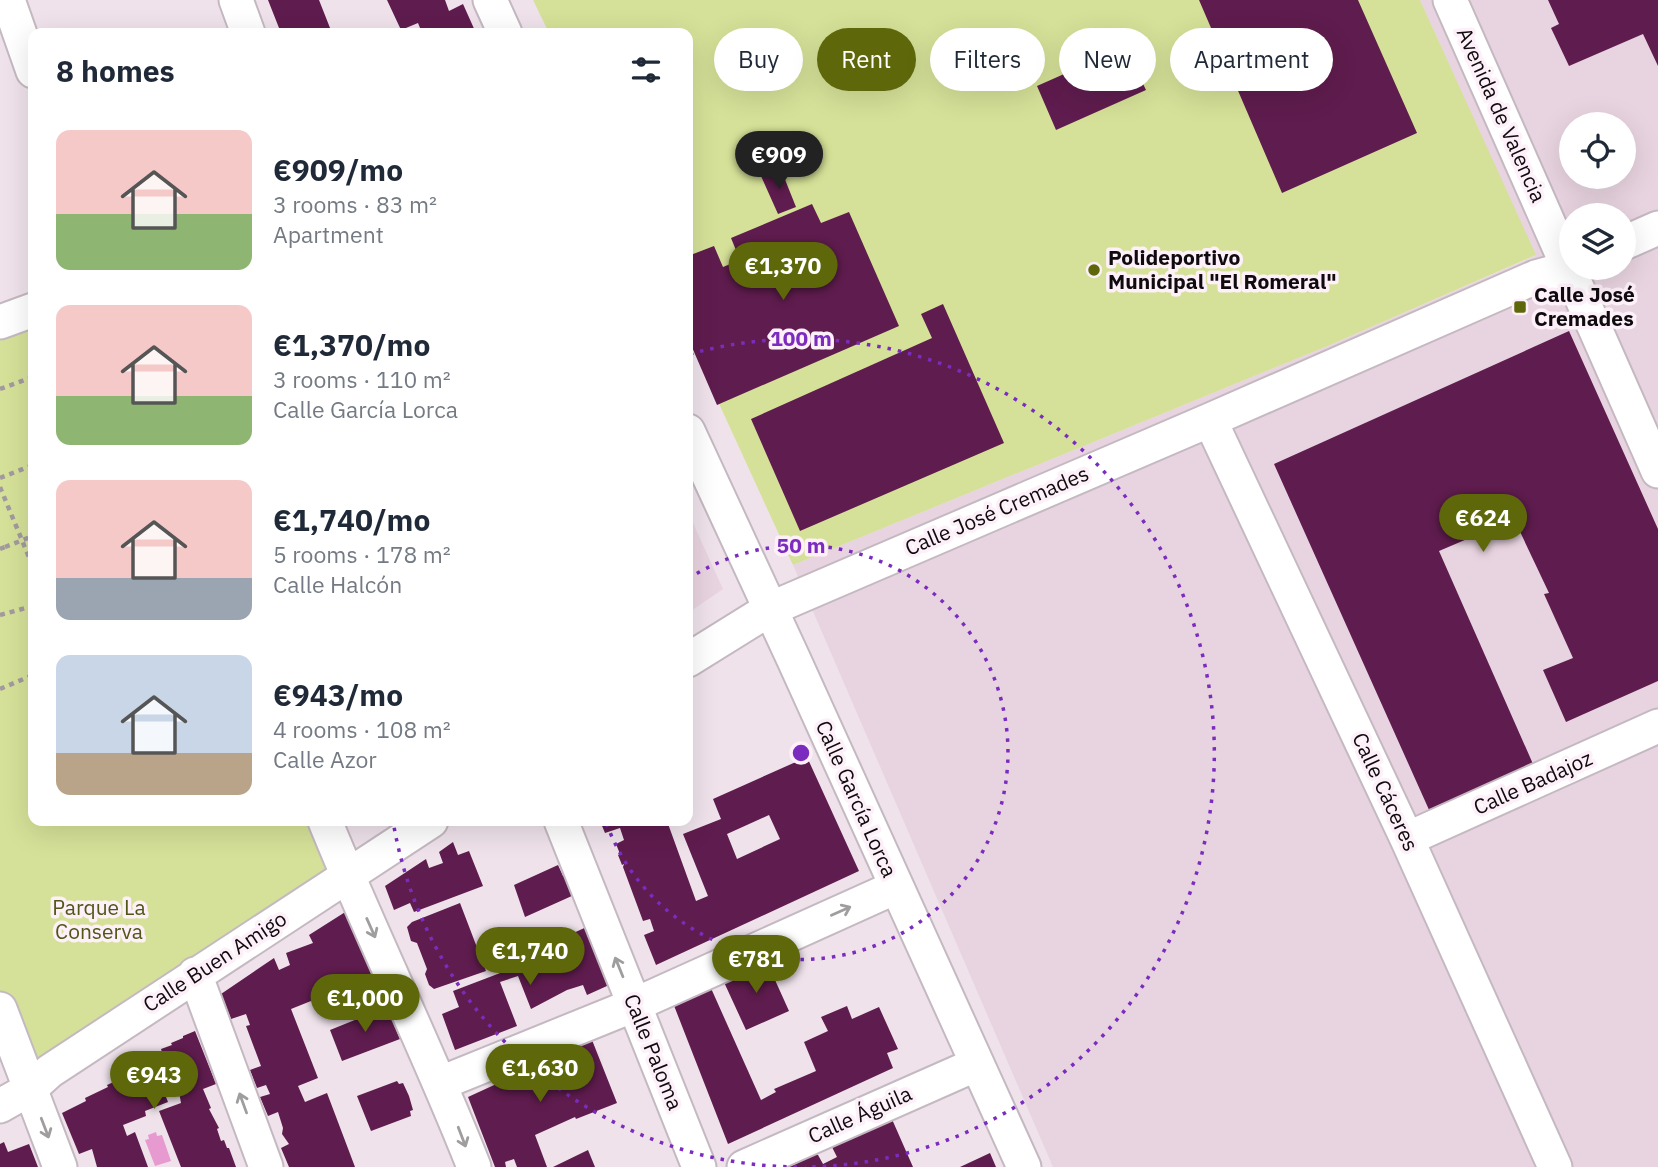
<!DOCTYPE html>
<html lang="en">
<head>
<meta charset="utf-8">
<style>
	:root { --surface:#fff; --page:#f2f2f3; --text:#1f2937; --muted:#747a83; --accent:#5e680b }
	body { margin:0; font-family:"IBM Plex Sans",sans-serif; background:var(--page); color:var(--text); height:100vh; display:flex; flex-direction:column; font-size:26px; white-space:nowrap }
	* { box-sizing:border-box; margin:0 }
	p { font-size:23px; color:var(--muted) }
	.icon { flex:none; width:38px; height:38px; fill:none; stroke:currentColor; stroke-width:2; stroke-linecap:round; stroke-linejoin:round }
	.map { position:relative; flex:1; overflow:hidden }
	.sheet { position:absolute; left:28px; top:28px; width:665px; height:798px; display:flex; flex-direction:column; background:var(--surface); border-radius:14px; box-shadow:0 7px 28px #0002 }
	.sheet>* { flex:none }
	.hud { position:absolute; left:714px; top:28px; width:665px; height:63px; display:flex; gap:14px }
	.tools { position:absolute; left:1559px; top:112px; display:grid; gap:14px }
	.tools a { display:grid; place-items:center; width:77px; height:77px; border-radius:50%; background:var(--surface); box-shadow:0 7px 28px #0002; font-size:35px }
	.price { position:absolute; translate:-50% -60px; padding:0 16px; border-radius:24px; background:var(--accent); color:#fff; font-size:23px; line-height:46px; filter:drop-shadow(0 2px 4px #0008) }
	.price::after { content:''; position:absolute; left:50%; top:42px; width:21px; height:16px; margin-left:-10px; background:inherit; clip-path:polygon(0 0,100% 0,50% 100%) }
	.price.on { background:#222; color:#fff }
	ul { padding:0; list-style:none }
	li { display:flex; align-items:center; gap:21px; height:175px; padding:0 28px }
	li span { display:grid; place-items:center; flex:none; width:196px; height:140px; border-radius:14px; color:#555 }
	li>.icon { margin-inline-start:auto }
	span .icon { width:84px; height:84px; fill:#fffc; stroke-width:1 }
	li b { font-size:30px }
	h2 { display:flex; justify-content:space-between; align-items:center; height:84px; padding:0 28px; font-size:30px }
	.tag { padding:0 24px; border-radius:32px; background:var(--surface); box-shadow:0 7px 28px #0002; font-size:24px; line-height:63px }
	.tag.on { background:var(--accent); color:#fff }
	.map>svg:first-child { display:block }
	.built { fill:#e8d4e0; fill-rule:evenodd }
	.green { fill:#d5e198 }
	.water { fill:#e79acf }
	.building { fill:#5f1c4e; fill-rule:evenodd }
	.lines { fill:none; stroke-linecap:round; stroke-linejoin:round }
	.minor-casing { stroke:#c5b9c1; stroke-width:37 }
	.path { stroke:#a399a0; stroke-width:4.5; stroke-dasharray:5 5; stroke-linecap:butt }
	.minor { stroke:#fff; stroke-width:33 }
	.path-bridge { stroke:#a399a0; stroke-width:4.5; stroke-dasharray:5 5; stroke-linecap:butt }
	.oneway { stroke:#9f9d9e }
	.ring { fill:none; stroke:#7b2cbf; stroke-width:3.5; stroke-dasharray:3.5 7 }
	.poi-dot { fill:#5e680b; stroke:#fdf0f8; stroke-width:2.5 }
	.labels { text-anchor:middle; stroke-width:7; stroke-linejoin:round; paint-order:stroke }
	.street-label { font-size:21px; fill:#0e0a0d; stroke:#fdf0f8 }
	.poi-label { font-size:21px; font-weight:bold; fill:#0e0a0d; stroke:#fdf0f8; text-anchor:start }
	.park-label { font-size:21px; fill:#4f5716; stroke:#fdf0f8 }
	.centre { fill:#7b2cbf; stroke:#fdf0f8; stroke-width:3.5 }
	.ring-label { font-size:21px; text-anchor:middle; font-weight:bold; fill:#7b2cbf; stroke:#fdf0f8; stroke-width:7; stroke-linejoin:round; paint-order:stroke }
</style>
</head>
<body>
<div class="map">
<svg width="1658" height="1167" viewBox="0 0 1658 1167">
	<rect width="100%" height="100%" fill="#efe2eb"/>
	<path class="built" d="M1420,0h238v1167h-605l-260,-602 537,-220 205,-89zM1572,124h52v53h-52zM1572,215h52v53h-52z
		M688,512l35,77 -35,24z"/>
	<path class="green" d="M533,0h887l116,255 -206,90 -537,220 -105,-229v-303h-139z
		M33,308v513h292l22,55 -317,213 -30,-79v-690z"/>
	<path class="water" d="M156,1132l1,4 5,-1 9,26 -16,5 -10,-26 4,-1 -1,-4z"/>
	<path class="building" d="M268,0h51l13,33h-51z
		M387,0h58l4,11 14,-7 13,29h-54l-4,-10 -17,7z
		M1199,0h159l59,133 -135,60z
		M1548,0h110v66l-15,-32 -74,32 -18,-38 8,-4z
		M1125,47l21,43 -90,40 -19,-44z
		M780,167l16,40 -18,7 -17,-38z
		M812,204l9,19 28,-11 50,114 -182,79 -29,-67v-82l26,-10 9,21 17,-7 -9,-22z
		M943,304l61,139 -204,88 -49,-112 181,-81 -11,-24z
		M1569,331l89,198v152l-92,41 -23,-52 30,-12 -29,-64 5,-1 -35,-74 -75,32 94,213 -103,48 -156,-348z
		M807,757l52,114 -203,94 -12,-30 10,-4 -4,-12 -7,2 -20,-54 1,-3 -2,1 -4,-10 2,-1 -4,-10 8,-4 -4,-12 -15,5 -5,-12h67l29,80 12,-5 -25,-62 38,-15 -8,-20zM769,815l11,24 -43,20 -10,-25z
		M453,842l5,13 11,-4 14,35 -69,26 -4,-9 -16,7 -9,-24 41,-27 3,9 14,-5 -4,-11z
		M558,865l5,11 12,-4 8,19 -58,26 -11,-32z
		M460,903l26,68 -52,18 -5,-4 -4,-11 2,-5 -10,-26 -6,-2 -4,-14 5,-5z
		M350,909l26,68 -37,13 -3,-11 -19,8 4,10 -30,12 27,69 -20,8 7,16 22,-9 28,74h-66l-8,-19 8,-4 -7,-10 1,-6 -5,-16 -10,4 -8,-19 10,-3 -4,-9 -9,3 -7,-18 11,-4 -15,-40 4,-1 -4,-11 -15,5 -10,-25 53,-36 5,12 11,-5 -4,-12 27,-10 -4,-8z
		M595,923l23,58 -31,14 -4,-10 -16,5 -36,19 -13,-33 -18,6 17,44 -62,24 -13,-36 17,-7 -6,-16 63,-24 -3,-6 10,-5 4,12 30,-12 -5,-13z
		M766,960l23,51 -43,19 -23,-50z
		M710,986l51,114 15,-8 -2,-3 42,-18 -12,-29 24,-11 -7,-14 26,-11 5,13 27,-12 19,42 -11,4 6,15 -165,76 -55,-141z
		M387,1007l13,32 -58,22 -12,-31z
		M195,1031l21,53 -13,5 8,19 -2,1 10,19 -2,1 4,12 3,-1 3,8h2l7,19h-55l-22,-56 22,-8 -2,-11 -13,5 2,5 -23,9 1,5 -23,9 4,11 8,-4 13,35h-51l-5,-18 -13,5 -17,-41 24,-12 -1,-3 23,-11 -1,-2 11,-5v-3l12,-4 -2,-3 12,-4 -2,-2 13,-5 -1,-2 12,-5 -1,-3 11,-4 -1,-2 12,-5v-2z
		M592,1040l25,63 -41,16 -1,-2 -40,18 12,32h-30l-3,-8 -9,3 1,5h-11l-27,-70z
		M397,1081l2,3 4,-1 6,13 4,14 -3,1 1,5 -40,15 -14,-35z
		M891,1117l22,50h-130l31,-14 4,2 5,9 14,-7 -6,-12z
		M4,1142l4,10 21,-8 9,23h-38v-23z
		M588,1150l7,17h-42z
		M990,1153l6,14h-36z"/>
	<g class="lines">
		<defs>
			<path id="minor" d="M8,0l25,71
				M236,0l12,33
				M490,0l15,33
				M1450,0l208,471
				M1624,243l34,-15
				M0,322l33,-12
				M1210,420l197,419 148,328
				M688,431l106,229 230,507
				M688,660l82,-51 440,-189 326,-143 36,-10
				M325,821c47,116 103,229 149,346
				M561,821l138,346
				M1407,839l251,-113
				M195,974l71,193
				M0,1009l60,158
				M441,1083l193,-78 262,-118
				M0,1106l30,-17 20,-18 381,-250
				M744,1167l233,-103"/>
		</defs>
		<use href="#minor" class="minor-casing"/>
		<path class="path" d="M0,389l33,-12
			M0,478l33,-13
			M0,487l33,80
			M0,549l5,-2
			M0,615l33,-9
			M0,689l33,-14"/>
		<use href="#minor" class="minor"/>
		<path class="path-bridge" d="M5,547l28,-11"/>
	</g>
	<defs><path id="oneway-shaft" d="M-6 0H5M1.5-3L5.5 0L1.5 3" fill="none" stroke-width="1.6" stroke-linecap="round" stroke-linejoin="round" transform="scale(1.75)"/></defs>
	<g class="oneway">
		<use href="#oneway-shaft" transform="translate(841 911) rotate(-24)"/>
		<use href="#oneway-shaft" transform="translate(371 928) rotate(66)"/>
		<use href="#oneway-shaft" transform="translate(619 967) rotate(-112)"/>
		<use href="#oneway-shaft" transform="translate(243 1103) rotate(-110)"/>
		<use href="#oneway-shaft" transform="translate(45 1128) rotate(69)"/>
		<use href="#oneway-shaft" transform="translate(462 1137) rotate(69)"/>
	</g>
	<g class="ring">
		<path d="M688 579A207 207 0 1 1 606 822"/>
		<path d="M797 1167A414 414 0 0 1 393 821M690 354A414 414 0 1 1 805 1167"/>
	</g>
	<g class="poi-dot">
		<circle cx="1094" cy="270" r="7"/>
		<rect x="1513" y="300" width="14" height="14" rx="3.5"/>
	</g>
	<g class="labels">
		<g class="street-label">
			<text transform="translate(1501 115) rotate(66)" y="7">Avenida de Valencia</text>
			<text transform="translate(997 511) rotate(-23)" y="7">Calle José Cremades</text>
			<text transform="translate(1533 783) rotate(-24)" y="7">Calle Badajoz</text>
			<text transform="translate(1385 792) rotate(65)" y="7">Calle Cáceres</text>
			<text transform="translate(856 799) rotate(66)" y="7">Calle García Lorca</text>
			<text transform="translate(215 962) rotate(-33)" y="7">Calle Buen Amigo</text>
			<text transform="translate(653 1052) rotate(68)" y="7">Calle Paloma</text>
			<text transform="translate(860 1115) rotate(-24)" y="7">Calle Águila</text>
		</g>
		<g class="poi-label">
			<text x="1108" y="265">Polideportivo<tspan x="1108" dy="24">Municipal "El Romeral"</tspan></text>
			<text x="1534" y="302">Calle José<tspan x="1534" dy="24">Cremades</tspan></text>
		</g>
		<g class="park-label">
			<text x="99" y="915">Parque La<tspan x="99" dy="24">Conserva</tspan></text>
		</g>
	</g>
	<circle cx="801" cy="753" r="10" class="centre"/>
	<g class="ring-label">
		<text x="801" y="346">100 m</text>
		<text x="801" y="553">50 m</text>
	</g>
</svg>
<div class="tools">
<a><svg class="icon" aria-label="locate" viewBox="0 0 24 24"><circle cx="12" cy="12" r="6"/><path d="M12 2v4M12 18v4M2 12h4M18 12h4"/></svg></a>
<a><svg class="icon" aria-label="layers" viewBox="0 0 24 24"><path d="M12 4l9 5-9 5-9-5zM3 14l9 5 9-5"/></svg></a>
</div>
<b class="price on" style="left:779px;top:191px">€909</b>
<b class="price" style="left:783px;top:302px">€1,370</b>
<b class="price" style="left:1483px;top:554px">€624</b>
<b class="price" style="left:530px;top:987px">€1,740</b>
<b class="price" style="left:756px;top:995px">€781</b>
<b class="price" style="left:365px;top:1034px">€1,000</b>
<b class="price" style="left:540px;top:1104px">€1,630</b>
<b class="price" style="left:154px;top:1111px">€943</b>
<div class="hud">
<a class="tag">Buy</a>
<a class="tag on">Rent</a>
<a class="tag">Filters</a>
<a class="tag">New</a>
<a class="tag">Apartment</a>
</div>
<section class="sheet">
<h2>8 homes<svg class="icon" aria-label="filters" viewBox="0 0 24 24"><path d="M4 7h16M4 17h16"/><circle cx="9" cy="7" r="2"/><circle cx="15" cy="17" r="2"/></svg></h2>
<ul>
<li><span style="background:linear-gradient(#f6c9c9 60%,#8fb573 0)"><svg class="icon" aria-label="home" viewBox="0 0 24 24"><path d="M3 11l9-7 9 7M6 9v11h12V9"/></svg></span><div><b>€909/mo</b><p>3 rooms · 83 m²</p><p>Apartment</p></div></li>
<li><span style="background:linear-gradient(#f6c9c9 65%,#8fb573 0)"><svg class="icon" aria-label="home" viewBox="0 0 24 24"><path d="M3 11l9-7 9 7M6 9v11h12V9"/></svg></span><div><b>€1,370/mo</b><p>3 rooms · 110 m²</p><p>Calle García Lorca</p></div></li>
<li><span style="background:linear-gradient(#f6c9c9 70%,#9aa5b1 0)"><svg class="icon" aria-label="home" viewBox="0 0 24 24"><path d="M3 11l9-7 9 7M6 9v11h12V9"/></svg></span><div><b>€1,740/mo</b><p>5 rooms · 178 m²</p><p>Calle Halcón</p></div></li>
<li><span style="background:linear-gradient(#c9d6e8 70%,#b9a48a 0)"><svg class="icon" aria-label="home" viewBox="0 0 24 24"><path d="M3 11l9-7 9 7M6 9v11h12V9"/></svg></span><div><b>€943/mo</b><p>4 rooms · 108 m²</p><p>Calle Azor</p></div></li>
</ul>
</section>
</div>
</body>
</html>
